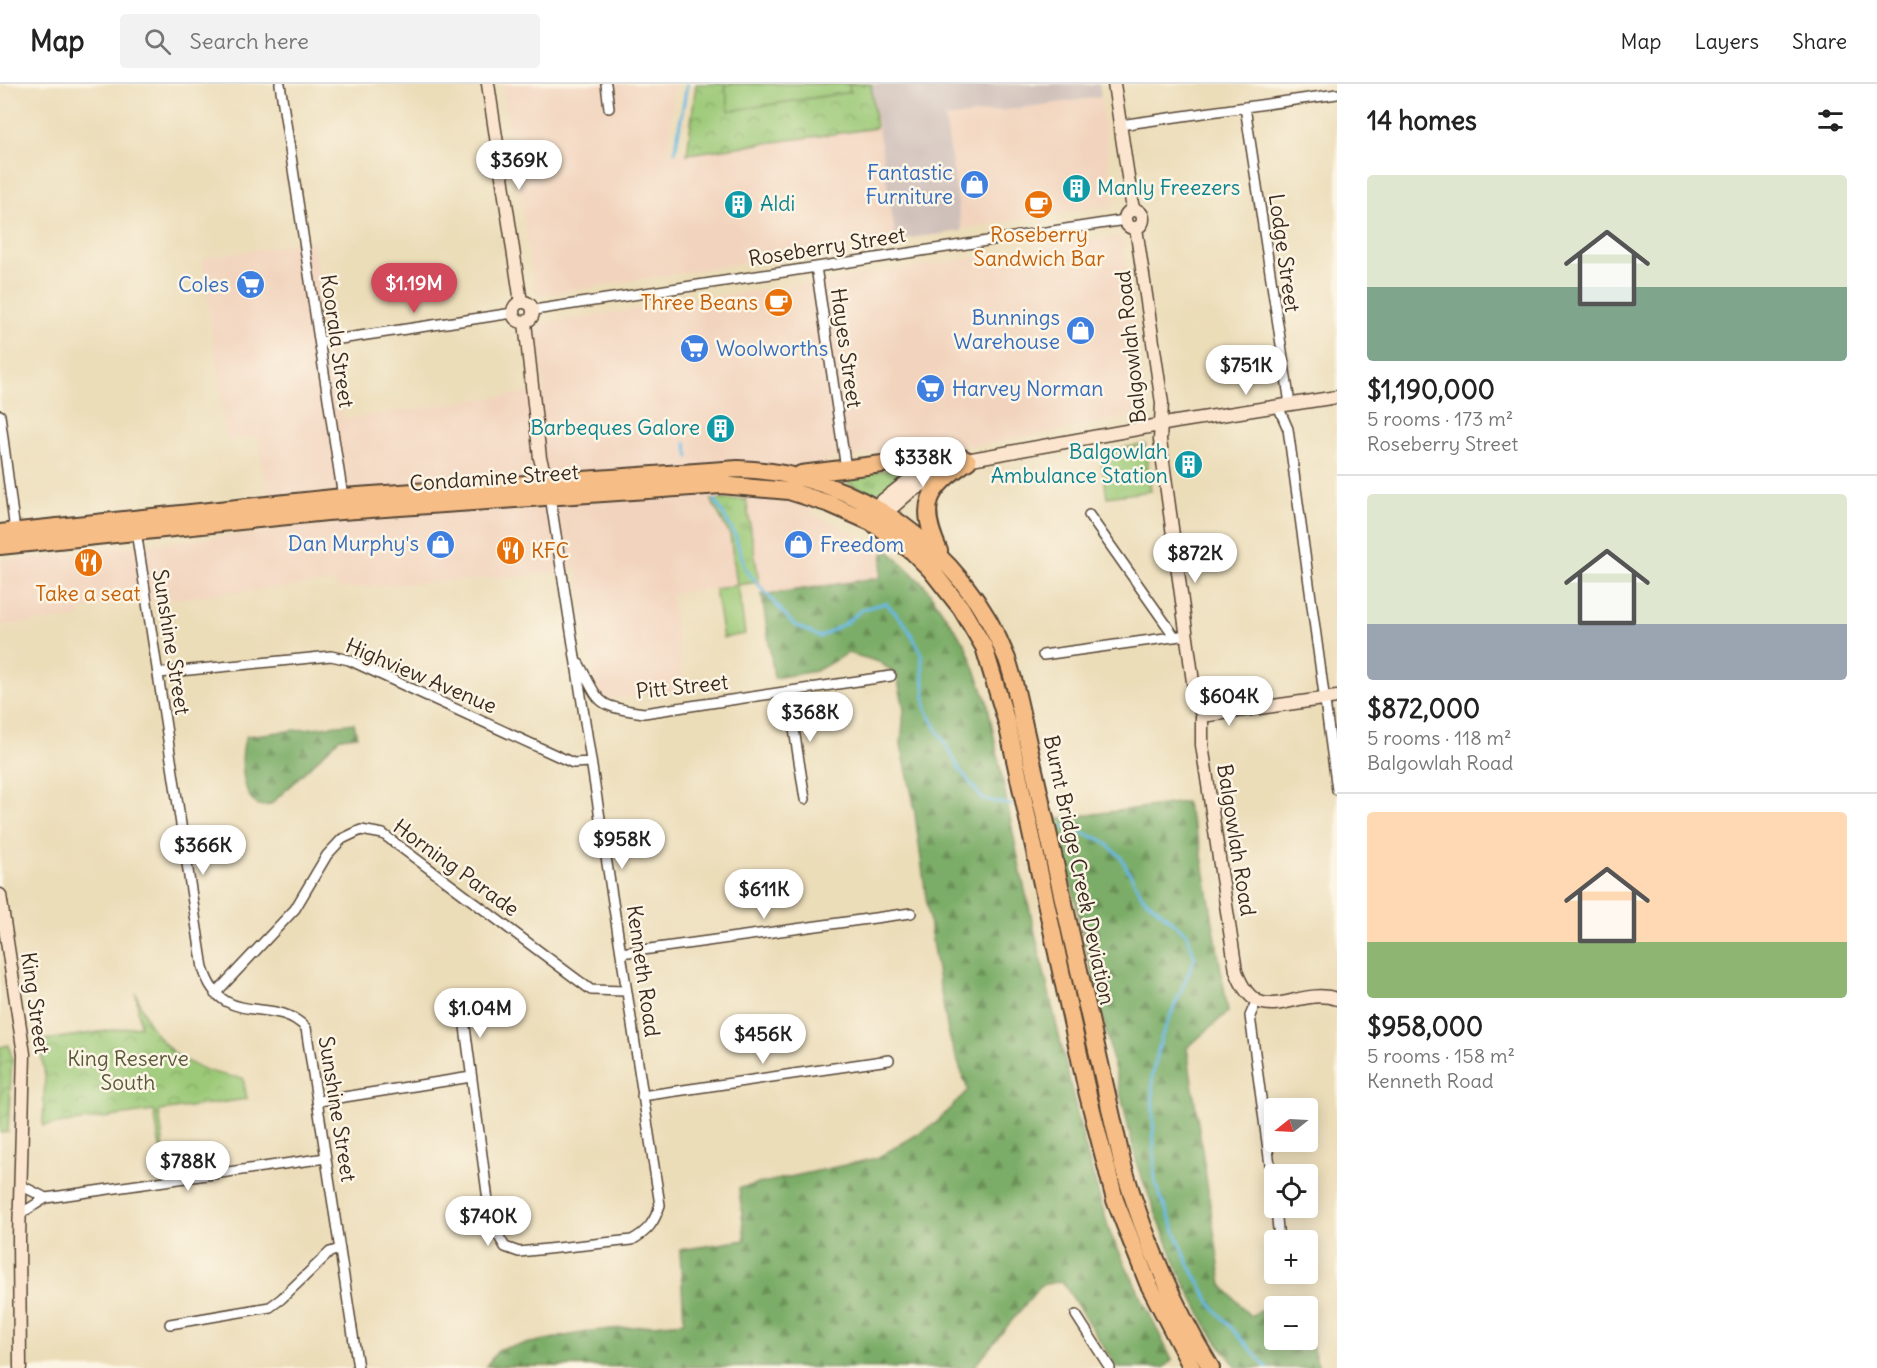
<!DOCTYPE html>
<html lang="en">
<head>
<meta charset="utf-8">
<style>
	:root { --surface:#fff; --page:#f2f2f2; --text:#222; --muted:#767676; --line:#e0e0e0; --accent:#d1495b }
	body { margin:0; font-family:Delius,sans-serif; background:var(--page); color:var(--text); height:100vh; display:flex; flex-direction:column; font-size:22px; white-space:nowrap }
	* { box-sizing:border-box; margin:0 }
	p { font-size:20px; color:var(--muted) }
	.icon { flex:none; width:33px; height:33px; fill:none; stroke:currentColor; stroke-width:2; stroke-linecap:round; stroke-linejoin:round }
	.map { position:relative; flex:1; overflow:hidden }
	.panel { display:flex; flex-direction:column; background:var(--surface); width:540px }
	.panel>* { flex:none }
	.needle { width:39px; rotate:252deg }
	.controls { position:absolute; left:1264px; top:1014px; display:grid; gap:12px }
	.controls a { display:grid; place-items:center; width:54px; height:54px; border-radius:6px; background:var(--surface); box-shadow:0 3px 15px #0003; font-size:30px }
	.price { position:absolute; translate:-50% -51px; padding:0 14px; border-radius:21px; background:#fff; color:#222; font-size:20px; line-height:39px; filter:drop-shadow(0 2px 3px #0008) }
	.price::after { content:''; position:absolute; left:50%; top:36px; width:18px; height:14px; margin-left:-9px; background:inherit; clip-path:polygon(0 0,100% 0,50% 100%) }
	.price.current { background:var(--accent); color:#fff }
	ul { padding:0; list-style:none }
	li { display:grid; align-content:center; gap:12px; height:318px; padding:0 30px }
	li+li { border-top:2px solid var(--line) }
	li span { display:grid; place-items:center; height:186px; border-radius:6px; color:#555 }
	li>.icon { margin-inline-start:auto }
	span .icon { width:108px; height:108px; fill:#fffc; stroke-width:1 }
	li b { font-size:26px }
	h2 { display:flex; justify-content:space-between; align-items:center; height:72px; padding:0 30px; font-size:26px }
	header { display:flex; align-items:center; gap:36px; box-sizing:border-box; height:84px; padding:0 30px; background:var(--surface); border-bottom:2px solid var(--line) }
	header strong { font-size:28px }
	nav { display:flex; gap:33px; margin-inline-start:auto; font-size:21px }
	.search { width:420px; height:54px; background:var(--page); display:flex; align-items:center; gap:15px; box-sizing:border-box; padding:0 21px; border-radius:6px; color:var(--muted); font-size:22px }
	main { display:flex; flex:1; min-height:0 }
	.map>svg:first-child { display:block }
	.built { fill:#f2d4be }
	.industrial { fill:#cfc0ba }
	.grass { fill:url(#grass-tufts); stroke:#6b7a4a; stroke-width:1.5 }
	.forest { fill:url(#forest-firs); stroke:#5c6c43; stroke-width:1.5 }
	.park { fill:url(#park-crowns); stroke:#6b7a4a; stroke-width:1.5 }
	.pitch { fill:#9bc977; stroke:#6b7a4a; stroke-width:1.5 }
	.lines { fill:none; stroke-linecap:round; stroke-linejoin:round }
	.stream { stroke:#69b9e4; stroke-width:3 }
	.street-casing { stroke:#564535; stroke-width:12 }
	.secondary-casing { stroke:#564535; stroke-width:15 }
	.highway-casing { stroke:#564535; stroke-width:20 }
	.street { stroke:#fff; stroke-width:9 }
	.secondary { stroke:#fbe5cf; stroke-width:12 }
	.highway { stroke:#f6be86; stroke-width:16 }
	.labels { text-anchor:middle; stroke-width:5; stroke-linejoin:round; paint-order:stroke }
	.shop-label { font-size:21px; fill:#366cbe; stroke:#fcf5e5; text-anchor:end }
	.culture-label { font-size:21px; fill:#0d838f; stroke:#fcf5e5; text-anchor:start }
	.food-label { font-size:21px; fill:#c56008; stroke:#fcf5e5 }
	.street-label { font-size:21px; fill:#3b2a1e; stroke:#fcf5e5 }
	.park-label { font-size:21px; fill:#585a39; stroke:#fcf5e5 }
</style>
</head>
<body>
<header>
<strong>Map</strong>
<div class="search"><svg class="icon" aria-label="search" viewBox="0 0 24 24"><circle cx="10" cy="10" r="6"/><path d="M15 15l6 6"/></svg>Search here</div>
<nav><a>Map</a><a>Layers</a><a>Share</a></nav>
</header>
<main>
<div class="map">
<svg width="1337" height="1284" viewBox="0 0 1337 1284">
	<defs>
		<pattern id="grass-tufts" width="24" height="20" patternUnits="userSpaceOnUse" patternTransform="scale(1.5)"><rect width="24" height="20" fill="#9bc977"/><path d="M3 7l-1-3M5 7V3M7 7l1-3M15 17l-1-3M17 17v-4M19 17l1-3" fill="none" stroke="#80a361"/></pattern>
		<pattern id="forest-firs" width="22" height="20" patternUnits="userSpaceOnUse" patternTransform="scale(1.5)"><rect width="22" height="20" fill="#7cad68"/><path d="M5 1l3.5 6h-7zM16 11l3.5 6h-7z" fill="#678d55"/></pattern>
		<pattern id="park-crowns" width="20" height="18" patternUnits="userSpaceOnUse" patternTransform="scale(1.5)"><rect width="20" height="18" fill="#9bc977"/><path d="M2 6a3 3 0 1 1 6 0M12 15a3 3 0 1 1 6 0" fill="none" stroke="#80a361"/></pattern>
	</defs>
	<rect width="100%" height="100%" fill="#fcf5e5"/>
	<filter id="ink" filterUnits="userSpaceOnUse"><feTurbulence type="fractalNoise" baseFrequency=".0167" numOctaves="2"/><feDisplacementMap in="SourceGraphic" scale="12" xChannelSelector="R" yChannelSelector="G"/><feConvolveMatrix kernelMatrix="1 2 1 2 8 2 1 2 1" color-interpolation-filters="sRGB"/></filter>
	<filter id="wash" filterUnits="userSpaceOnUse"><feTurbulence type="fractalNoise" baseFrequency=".008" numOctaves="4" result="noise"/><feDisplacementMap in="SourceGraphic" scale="24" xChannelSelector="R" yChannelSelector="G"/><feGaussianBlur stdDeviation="1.35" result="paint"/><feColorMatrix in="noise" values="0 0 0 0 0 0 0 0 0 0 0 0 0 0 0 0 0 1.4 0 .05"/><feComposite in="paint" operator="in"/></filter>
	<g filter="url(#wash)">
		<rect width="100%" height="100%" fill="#ecddb9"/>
		<path class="built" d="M502,0h172l-5,69 432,-56 13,108 -573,90 -6,-5z
			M1118,152l5,6 25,166 -5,6 -149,29 -166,15 -18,55 37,17 36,24 -3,24 -118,17 -3,-13 -88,12 14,95 -82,11 -7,-8 -19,-124 -28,6 -208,15 -8,-7 -249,26 -5,9 -79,9v-65l271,-30 -13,-95 -31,5 -25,-183 111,-17 31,178 200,-29 -7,-61 7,-6z"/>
		<path class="industrial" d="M871,0h228l2,13 -156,21 17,113 -66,9z"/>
		<path class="grass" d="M921,380v4l-44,30 -37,-20z
			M746,415l13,83 -22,3 -7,-50 -19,-35z"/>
		<path class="forest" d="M889,467l36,35 40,58 22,57 34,172 64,274 25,86 62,127 -8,8h-47l-55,-87 -21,4 -68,83 -487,-2 13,-17 93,-18 92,-9 -4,-72 65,-10 -6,-52 138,-30 58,-34 33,-34 -19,-53 -17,-95 -19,-143 -12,-54 3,-36 -7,-34 -18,-13 -31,-9 -32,18 -42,7 -12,-83 118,-17 3,-24z
			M354,639l3,13 -17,2 -69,66c-31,14 -33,-57 -24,-68z
			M1185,718l15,42 28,168 -41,36 35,237 28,31 38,-19 18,9h-31v34h33v-33l2,1 3,42 6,18h-82l-28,-38 -30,-58 -41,-104 -82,-349z"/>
		<path class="park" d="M696,0h175l5,44 -189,26z
			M136,909c17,54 52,79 107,85l4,21 -88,12 7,54h-3l-9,-54 -111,15 2,-51 -6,-34 101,-15z
			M9,961l3,14 -4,73 -8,1v-86z"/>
		<path class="pitch" d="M725,0h124l1,8 -121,19z
			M1145,360l6,47 -44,6 -7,-45z
			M738,501l7,49 -22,4 -8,-49z"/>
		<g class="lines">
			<path class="stream" d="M675,68l12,-68
				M686,359l3,14
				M715,416l20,35 10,34 48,55 27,13 24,-13 19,-15 23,-6 20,22 15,27 5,57 34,61 23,29 29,6
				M1064,742l38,14 18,16 23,41 44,37 8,24 -34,80 -9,39 3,106 35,84 23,40 54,61"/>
		</g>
	</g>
	<g filter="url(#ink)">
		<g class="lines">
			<defs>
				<path id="street" d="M280,0l63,413
					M606,0l3,24
					M1245,23l45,297
					M1120,41l217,-31
					M816,183l30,202
					M534,226l591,-90
					M320,258l193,-29
					M1278,322l10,23 49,361
					M0,331l15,116
					M1089,431l86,122
					M136,447l67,437c19,63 70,25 103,60l52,340
					M1043,571l137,-19
					M579,580c22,40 16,42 65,49l247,-37
					M159,589l172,-17 18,4 213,98 11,5 18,-1
					M788,607l17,108
					M621,869l290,-40
					M215,910l80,-85 32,-54 15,-16 19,-9 22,4 208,156 35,1
					M1256,918l-6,14 25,186
					M462,920l29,219 14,24 14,5 113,-12c16,-9 22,-17 28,-35l-110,-709
					M642,1012l247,-36
					M319,1017l152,-24
					M20,1101l26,13
					M1276,1124l3,32
					M20,1130l26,-16 280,-40
					M1076,1231l34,53
					M170,1240l100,-17 11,-8 49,-47 10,-3"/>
				<path id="secondary" d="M488,0l33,218
					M1114,0l19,126
					M1125 135a9 9 0 1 1 18 0a9 9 0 1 1-18 0Z
					M1136,144l26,175 -2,37 33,242 9,34v29l34,226c23,63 59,14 101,28
					M513 228a10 10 0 1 1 20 0a10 10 0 1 1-20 0Z
					M525,238l15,136 9,31
					M874,423l40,-31 24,-11 238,-43 161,-25
					M885,430l25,-22 40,-24
					M1202,632l135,-19
					M0,811l24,159 -5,184 1,130"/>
				<path id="highway" d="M801,390l155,-19 12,6c-41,28 -50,43 -29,90
					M0,449l343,-36 395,-28c118,3 226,80 269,190 7,20 11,41 16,62l100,445c21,71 50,139 88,202
					M0,462l327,-34 394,-27 68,6 41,13 41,18 41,29 19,19 30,38 23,39 23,76 80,368 28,109 33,83 44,85"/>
			</defs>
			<use href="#street" class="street-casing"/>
			<use href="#secondary" class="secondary-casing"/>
			<use href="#highway" class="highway-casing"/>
			<use href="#street" class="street"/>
			<use href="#secondary" class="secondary"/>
			<use href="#highway" class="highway"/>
		</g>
	</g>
	<defs>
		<symbol id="shop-disc" viewBox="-11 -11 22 22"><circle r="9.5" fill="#3f7fe0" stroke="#fcf5e5"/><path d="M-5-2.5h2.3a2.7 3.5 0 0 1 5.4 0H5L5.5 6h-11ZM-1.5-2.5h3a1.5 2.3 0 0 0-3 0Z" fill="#fff"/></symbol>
		<symbol id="building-disc" viewBox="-11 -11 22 22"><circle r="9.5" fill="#0f9aa8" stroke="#fcf5e5"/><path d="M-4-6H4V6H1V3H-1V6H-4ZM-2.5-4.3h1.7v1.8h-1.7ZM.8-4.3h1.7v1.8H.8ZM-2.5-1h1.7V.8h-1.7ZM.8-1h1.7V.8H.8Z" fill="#fff"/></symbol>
		<symbol id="cafe-disc" viewBox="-11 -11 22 22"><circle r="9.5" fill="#e8710a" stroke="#fcf5e5"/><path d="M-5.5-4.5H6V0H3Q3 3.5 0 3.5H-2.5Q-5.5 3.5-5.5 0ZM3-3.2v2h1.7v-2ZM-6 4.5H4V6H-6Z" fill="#fff"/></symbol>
		<symbol id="supermarket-disc" viewBox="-11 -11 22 22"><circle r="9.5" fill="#3f7fe0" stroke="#fcf5e5"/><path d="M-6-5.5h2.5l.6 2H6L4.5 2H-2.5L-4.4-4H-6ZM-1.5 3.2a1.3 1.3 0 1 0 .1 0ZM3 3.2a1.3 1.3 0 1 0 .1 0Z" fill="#fff"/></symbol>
		<symbol id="restaurant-disc" viewBox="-11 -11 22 22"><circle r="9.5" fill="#e8710a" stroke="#fcf5e5"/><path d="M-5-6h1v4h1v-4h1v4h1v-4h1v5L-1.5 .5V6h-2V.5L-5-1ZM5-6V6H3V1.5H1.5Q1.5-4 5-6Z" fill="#fff"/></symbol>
	</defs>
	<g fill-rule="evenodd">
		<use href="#shop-disc" x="958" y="84" width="33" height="33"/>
		<use href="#building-disc" x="1060" y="88" width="33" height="33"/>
		<use href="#building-disc" x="722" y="104" width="33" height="33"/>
		<use href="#cafe-disc" x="1022" y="104" width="33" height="33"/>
		<use href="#supermarket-disc" x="234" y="184" width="33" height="33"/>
		<use href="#cafe-disc" x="762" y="202" width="33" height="33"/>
		<use href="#shop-disc" x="1064" y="230" width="33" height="33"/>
		<use href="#supermarket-disc" x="678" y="248" width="33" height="33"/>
		<use href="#supermarket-disc" x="914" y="288" width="33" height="33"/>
		<use href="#building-disc" x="704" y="328" width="33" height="33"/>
		<use href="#building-disc" x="1172" y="364" width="33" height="33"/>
		<use href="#shop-disc" x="424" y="444" width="33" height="33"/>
		<use href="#shop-disc" x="782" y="444" width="33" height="33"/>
		<use href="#restaurant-disc" x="494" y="450" width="33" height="33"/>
		<use href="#restaurant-disc" x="72" y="462" width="33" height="33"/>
	</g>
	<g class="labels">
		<g class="shop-label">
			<text x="953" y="96">Fantastic<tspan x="953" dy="24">Furniture</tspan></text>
			<text x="229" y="208">Coles</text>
			<text x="1060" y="241">Bunnings<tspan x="1060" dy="24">Warehouse</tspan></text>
			<text x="716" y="272" text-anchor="start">Woolworths</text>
			<text x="952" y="312" text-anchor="start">Harvey Norman</text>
			<text x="419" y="467">Dan Murphy's</text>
			<text x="820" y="468" text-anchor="start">Freedom</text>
		</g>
		<g class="culture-label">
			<text x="1097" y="111">Manly Freezers</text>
			<text x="760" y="127">Aldi</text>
			<text x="700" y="351" text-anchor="end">Barbeques Galore</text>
			<text x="1168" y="375" text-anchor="end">Balgowlah<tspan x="1168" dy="24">Ambulance Station</tspan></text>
		</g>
		<g class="food-label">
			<text x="1039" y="158">Roseberry<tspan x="1039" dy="24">Sandwich Bar</tspan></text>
			<text x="758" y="226" text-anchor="end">Three Beans</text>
			<text x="531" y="474" text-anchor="start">KFC</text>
			<text x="88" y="517">Take a seat</text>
		</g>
		<g class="street-label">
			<text transform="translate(827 163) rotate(-9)" y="7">Roseberry Street</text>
			<text transform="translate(1284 169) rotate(82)" y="7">Lodge Street</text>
			<text transform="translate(337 257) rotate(82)" y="7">Koorala Street</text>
			<text transform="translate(1131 263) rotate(-96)" y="7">Balgowlah Road</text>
			<text transform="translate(846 264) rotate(82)" y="7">Hayes Street</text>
			<text transform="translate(494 394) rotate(-4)" y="7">Condamine Street</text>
			<text transform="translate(171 558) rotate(81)" y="7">Sunshine Street</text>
			<text transform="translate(421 592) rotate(23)" y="7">Highview Avenue</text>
			<text transform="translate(682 603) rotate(-6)" y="7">Pitt Street</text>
			<text transform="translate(1236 756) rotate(81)" y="7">Balgowlah Road</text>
			<text transform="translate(456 784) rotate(36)" y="7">Horning Parade</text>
			<text transform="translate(1079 786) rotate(78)" y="7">Burnt Bridge Creek Deviation</text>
			<text transform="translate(643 887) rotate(82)" y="7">Kenneth Road</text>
			<text transform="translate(35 919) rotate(82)" y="7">King Street</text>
			<text transform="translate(337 1025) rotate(81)" y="7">Sunshine Street</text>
		</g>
		<g class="park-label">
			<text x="128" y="982">King Reserve<tspan x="128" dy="24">South</tspan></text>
		</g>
	</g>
</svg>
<div class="controls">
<a><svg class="needle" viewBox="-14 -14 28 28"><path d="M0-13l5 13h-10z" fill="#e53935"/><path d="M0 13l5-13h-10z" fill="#767676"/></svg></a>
<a><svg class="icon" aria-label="locate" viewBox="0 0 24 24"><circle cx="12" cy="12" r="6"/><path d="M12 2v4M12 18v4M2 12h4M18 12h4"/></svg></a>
<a>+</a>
<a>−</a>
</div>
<b class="price" style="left:519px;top:107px">$369K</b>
<b class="price current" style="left:414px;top:230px">$1.19M</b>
<b class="price" style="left:1246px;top:312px">$751K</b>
<b class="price" style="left:923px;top:404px">$338K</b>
<b class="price" style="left:1195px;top:500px">$872K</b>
<b class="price" style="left:1229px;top:643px">$604K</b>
<b class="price" style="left:810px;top:659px">$368K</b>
<b class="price" style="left:622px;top:786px">$958K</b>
<b class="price" style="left:203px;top:792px">$366K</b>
<b class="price" style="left:764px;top:836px">$611K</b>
<b class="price" style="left:480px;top:955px">$1.04M</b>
<b class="price" style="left:763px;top:981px">$456K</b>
<b class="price" style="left:188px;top:1108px">$788K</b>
<b class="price" style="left:488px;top:1163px">$740K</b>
</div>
<section class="panel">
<h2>14 homes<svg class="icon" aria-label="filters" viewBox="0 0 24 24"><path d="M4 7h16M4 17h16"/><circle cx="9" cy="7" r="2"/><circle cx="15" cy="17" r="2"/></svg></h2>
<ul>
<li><span style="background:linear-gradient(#dfe7d0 60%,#7fa58c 0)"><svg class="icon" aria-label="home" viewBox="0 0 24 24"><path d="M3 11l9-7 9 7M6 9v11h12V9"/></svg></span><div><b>$1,190,000</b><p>5 rooms · 173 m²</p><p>Roseberry Street</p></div></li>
<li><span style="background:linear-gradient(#dfe7d0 70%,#9aa5b1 0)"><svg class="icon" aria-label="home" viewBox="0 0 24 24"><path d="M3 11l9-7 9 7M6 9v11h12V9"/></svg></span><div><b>$872,000</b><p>5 rooms · 118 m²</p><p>Balgowlah Road</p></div></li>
<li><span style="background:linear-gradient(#ffd9b3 70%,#8fb573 0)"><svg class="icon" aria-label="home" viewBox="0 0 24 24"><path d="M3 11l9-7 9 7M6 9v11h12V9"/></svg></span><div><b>$958,000</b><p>5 rooms · 158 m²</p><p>Kenneth Road</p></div></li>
</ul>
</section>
</main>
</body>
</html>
